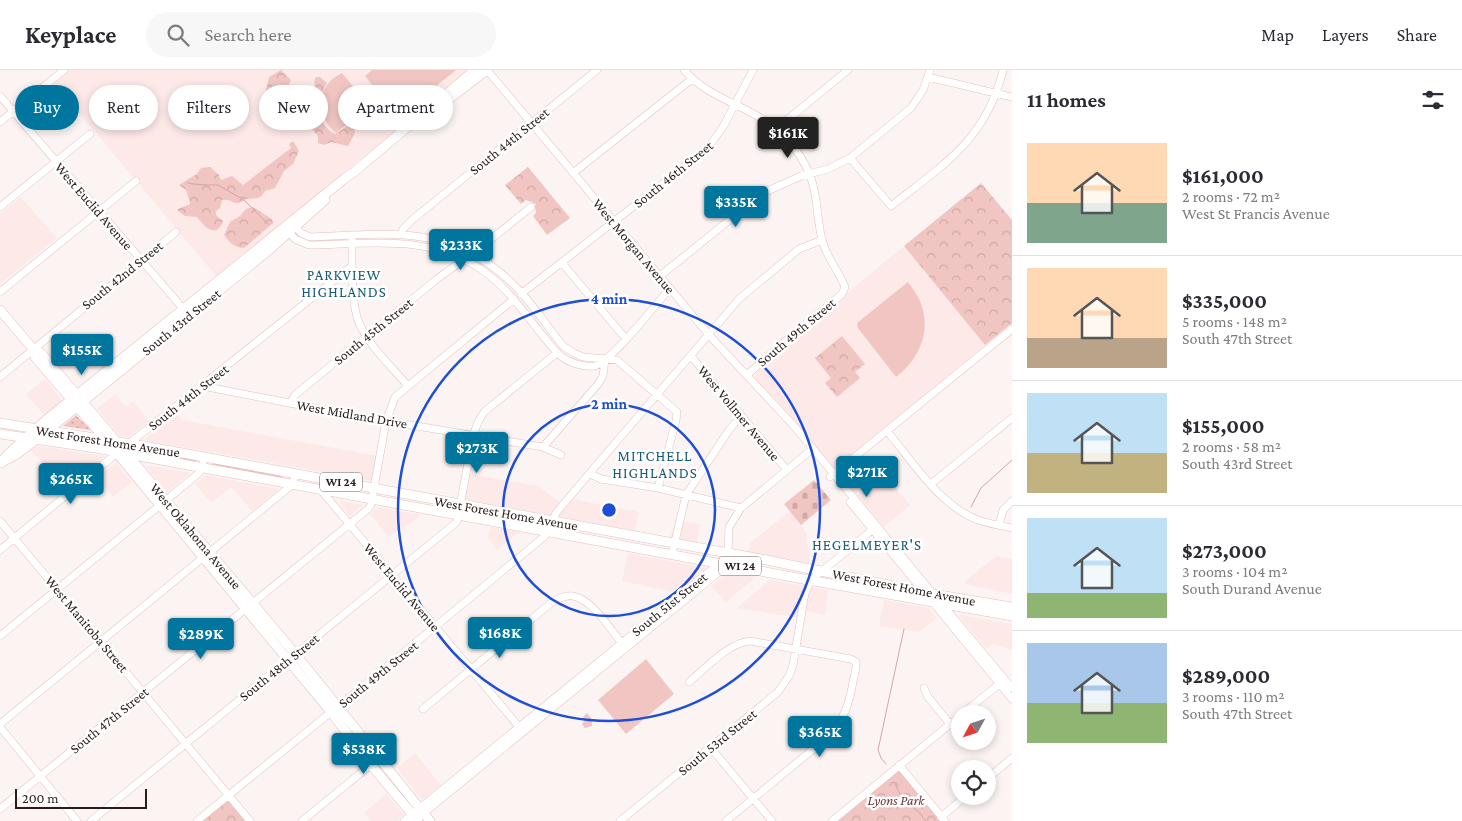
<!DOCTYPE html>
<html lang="en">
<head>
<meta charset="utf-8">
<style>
	:root { --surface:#fff; --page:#f7f7f7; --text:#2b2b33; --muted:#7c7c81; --line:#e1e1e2; --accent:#00769f }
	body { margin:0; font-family:"Crimson Pro",serif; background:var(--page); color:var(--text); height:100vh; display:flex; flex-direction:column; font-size:19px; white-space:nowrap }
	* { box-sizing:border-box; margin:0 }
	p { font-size:16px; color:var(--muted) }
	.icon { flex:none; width:28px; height:28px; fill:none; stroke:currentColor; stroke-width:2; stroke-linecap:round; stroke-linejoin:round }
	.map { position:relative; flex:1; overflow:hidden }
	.sheet { display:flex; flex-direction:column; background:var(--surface); width:450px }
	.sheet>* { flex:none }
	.guide { position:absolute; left:15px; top:15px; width:475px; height:45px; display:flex; gap:10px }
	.needle { width:32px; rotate:230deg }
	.fabs { position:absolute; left:951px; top:635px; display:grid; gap:10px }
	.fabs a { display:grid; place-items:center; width:45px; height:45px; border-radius:50%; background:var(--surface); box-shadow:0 2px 8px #0003; font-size:25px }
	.scale { position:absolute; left:15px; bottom:12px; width:132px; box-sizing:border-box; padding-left:5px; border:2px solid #2a1c1b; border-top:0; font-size:14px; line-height:18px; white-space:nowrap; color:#2a1c1b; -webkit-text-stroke:4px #fff; paint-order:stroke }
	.price { position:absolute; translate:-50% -42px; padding:0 11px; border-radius:5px; background:var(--accent); color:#fff; font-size:16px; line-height:32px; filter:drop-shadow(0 1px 2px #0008) }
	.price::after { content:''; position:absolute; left:50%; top:30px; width:15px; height:11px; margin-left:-8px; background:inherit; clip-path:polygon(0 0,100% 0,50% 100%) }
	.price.on { background:#222; color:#fff }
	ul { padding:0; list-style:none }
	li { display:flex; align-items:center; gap:15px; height:125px; padding:0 15px }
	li+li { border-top:1px solid var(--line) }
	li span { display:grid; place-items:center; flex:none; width:140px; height:100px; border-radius:0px; color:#555 }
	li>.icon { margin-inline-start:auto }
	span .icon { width:60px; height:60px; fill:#fffc; stroke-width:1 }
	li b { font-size:21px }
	h2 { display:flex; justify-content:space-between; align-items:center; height:60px; padding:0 15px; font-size:21px }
	.chip { padding:0 18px; border-radius:22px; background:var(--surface); box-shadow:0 2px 8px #0003; font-size:18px; line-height:45px }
	.chip.on { background:var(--accent); color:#fff }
	header { display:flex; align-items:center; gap:30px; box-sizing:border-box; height:70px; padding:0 25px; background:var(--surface); border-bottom:1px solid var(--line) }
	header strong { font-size:24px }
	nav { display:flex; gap:28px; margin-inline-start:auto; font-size:18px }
	.search { width:350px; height:45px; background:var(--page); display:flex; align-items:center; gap:12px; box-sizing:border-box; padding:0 18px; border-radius:28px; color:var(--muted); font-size:19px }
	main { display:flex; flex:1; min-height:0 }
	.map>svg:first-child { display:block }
	.built { fill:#fde9e8 }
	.grass { fill:url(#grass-dots) }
	.forest { fill:url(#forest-crowns) }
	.cemetery { fill:url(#cemetery-stones) }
	.garden { fill:#f0c5c2 }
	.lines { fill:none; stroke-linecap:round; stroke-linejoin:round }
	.stream { stroke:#d4a6a4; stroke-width:1 }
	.minor-casing { stroke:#e5bfbd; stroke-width:8 }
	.major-casing { stroke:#e5bfbd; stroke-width:10 }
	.minor { stroke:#fff; stroke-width:7 }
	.major { stroke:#fff; stroke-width:9 }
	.ring { fill:none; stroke:#1d4ed8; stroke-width:2.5 }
	.labels { text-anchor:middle; stroke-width:5; stroke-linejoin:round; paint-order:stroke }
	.shield { fill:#fff; stroke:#6a605f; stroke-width:1 }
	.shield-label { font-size:12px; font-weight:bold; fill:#2a1c1b }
	.street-label { font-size:14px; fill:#2a1c1b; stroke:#fff }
	.park-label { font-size:14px; font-style:italic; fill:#6f3434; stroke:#fff }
	.neighbourhood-label { font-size:15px; letter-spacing:1px; fill:#195c79; stroke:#fff }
	.centre { fill:#1d4ed8; stroke:#fff; stroke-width:2.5 }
	.ring-label { font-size:15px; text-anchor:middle; font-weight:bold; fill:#1d4ed8; stroke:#fff; stroke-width:5; stroke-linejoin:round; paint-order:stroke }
</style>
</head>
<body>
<header>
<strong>Keyplace</strong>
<div class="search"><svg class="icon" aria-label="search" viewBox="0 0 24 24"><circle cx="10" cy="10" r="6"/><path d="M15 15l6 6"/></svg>Search here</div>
<nav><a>Map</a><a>Layers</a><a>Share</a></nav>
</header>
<main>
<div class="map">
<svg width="1012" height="751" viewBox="0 0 1012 751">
	<defs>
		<pattern id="grass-dots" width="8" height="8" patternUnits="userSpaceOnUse" patternTransform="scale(1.25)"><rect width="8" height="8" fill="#f0c5c2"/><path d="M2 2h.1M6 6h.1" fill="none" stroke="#cea9a6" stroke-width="1.8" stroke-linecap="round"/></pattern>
		<pattern id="forest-crowns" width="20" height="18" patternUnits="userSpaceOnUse" patternTransform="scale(1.25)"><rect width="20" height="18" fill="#f0c5c2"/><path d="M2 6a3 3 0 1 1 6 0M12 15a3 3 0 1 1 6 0" fill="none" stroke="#cea9a6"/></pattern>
		<pattern id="cemetery-stones" width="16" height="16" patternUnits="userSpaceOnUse" patternTransform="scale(1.25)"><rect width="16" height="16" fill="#f0c5c2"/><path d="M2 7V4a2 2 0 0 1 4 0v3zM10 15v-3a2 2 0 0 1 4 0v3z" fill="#cea9a6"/></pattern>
	</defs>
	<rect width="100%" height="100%" fill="#fcf4f3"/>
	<path class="built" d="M70,0h401l-255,206 -162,-193z
		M21,127l36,41 -57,46v-70z
		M904,176l81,99 -125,104 -24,17 -5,1 -74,-86 -2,-6 22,-24z
		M45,309l17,21 -18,15 -18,-21z
		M115,324l11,13 7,-6 16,20 -20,16 -9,-1 -23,-27z
		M176,343l6,7 196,36 -6,25 -228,-41z
		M38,376l38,6 29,4 -19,17 -29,-6 -9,2 -17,-18z
		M856,391l16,20 11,-9 27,33 -26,22 -44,-52z
		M116,393l16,19 -19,15 -16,-20z
		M144,395l47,8 -24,19z
		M463,403l75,13 23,17 5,-5 73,14 -4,19 -177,-33z
		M206,405l73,14 -27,22 -21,-24 -20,16 -16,-19z
		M337,430l26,5 -13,11z
		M379,437l42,8 -18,14 -2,-2 -12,10 -19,-23z
		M790,441l16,21 4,31 -62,-10 2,-10z
		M676,450l24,4 -3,18 -27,-4z
		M490,457l29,5 -22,18 -9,-12z
		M628,483l78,15 -27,25 -57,-12z
		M996,486l16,3v35l-47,-10v-3z
		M728,502l28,5 -30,25 -15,-16z
		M770,510l58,10 -3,25 -18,-4 -2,8 -68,-11z
		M884,530l45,8 8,10 -18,14 -40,-6z
		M960,545l52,9v26l-19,-6 -6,5 -28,-33z
		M415,683l26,32 -19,15 -25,-32z
		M386,724l18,21 -7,6h-26l-7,-8z"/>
	<path class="grass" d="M76,345l14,14v1l-27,-4z
		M141,381l52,8 3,2 -1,2 -54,-10z
		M217,393l63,12 3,3 -73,-13z"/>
	<path class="forest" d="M281,0l10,10 -6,14 -2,10 -13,3 -4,-2 -2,-5 5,-23z
		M316,7h4l7,6c-9,17 -12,41 8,51l15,-10 4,3 1,6 -7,13 -17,-4 -7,3 -6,-2v-7l-10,-12 -2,-8h-5l-5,-4c-1,-9 0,-19 8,-24l3,5h7l2,-5 -2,-6z
		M293,71l6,10 -6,13 -9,7 -9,17 -10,3c-5,9 -9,7 -18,8 -4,1 -7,5 -12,4 -5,-2 -7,-4 -13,-3l-2,8 -4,3v4l7,6c-7,19 -19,5 -26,-4l-12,-1 -7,-5v-2l12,-5v-2l-4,-12 -7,-5 18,-11 4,-6 9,-1 9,8 2,5 11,-4 11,9 48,-37 -2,-4z
		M528,97l42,51 -23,17 -14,-19 3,-3 -1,-7 1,-2 -10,-4 -5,4 -16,-19z
		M981,113l31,37v103l-27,22 -81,-99z
		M253,137l19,12 1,4 -29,25c-8,0 -16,-6 -20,-13l6,-13 10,-6 6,-7z
		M842,266l23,28 -10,8 5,6 -23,19 -12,-14 6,-5 -16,-20z
		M587,643l5,7v6l-7,2 -3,-4 3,-4 -2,-3z
		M899,700l42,51h-104z
		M228,730l18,21h-44z"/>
	<path class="cemetery" d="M814,410l17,20 -30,25 -17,-21z"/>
	<path class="garden" d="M372,0h84l-58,47 -33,-41z
		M342,3l25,30v5l-31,25c-21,-17 -20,-48 6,-60z
		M908,212c4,6 9,12 12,19 12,29 0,58 -24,76l-38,-49 -1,-5z
		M646,589l28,35 -48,40 -28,-34z"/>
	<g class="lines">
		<path class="stream" d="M188,113c7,2 23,2 30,2l26,15 25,25
			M971,437l10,-19 31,-28
			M886,694l-5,-6 -3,-8 26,-121
			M895,714l7,14 17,14 7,9"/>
		<defs>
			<path id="minor" d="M487,0l222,265 85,91 140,169
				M684,0c25,29 61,34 90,57 20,16 37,41 41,67 3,16 3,33 8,49 5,16 16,29 22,44l-3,7 -51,42 -44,39
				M928,7l84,20
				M0,26l186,216
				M0,52l64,-52
				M776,59l72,-59
				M850,88l41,48c53,-42 95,-66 112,-136
				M573,103l119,-94
				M0,137l90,-73
				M292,153l9,10 9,4c79,-3 139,-14 202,46 19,18 34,42 51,63l11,7 9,4 34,3 60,52 -1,9 -18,67
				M286,159l9,10 14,6c60,-1 117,-11 170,23 25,16 42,40 60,63 7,8 14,19 23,26 8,6 21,10 32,9 16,-2 63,-63 76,-78
				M401,164l2,-5 9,-9 185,-150
				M562,193l64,76
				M352,196c1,17 0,35 5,51 7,24 34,49 51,69
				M660,206l103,-83 38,-17 27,-7 22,-11 61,-50 12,-18 7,-20
				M0,222l136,-111
				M521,224l186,-145 16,-22 30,-57
				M691,286l96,114
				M0,307l176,-145
				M202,316l154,30 187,31 18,8
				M290,333l5,-8 142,-116 48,-35 46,-37
				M887,361c26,31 54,77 94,90 10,3 21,5 31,7
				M543,377l56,-64 4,-7 2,-17
				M590,404l11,5 57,9 83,20
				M830,407l182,-148
				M931,414l81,-66
				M320,419l200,239
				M850,432l74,90
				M0,451l250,300
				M999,455l4,-15 9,-9
				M0,480l117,-97 235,-187v-31
				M672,484l14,-59 43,-65 12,-14
				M931,530l81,99
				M941,533l71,85
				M0,566l198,-162 4,-5 2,-12
				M689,612c17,-14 39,-39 61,-41l101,18 5,3c1,7 -2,14 -3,20 -4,22 -9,38 -25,55l-102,84
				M924,618l4,9 22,27
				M423,639l128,-106c7,-4 14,-8 22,-7 19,3 39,35 50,49
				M962,644l41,-33
				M0,654l293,-240 2,-10
				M0,657l77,94
				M710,677l62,74
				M899,695l46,56
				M988,708l24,-20
				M0,739l368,-300 3,-4 15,-84 9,-24 119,-98
				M941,747l25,-21
				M91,751l366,-299 16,-86 5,-14 6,-10 73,-59
				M197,751l166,-135 182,-150 11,-23 38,-45 145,-169 60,-50 23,-9
				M302,751l77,-63
				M404,751l317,-259
				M414,751l304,-248 4,-3 6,-17 1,-26 12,-19 69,-57
				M620,751l158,-129 11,-16 4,-11 12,-72 6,-13 61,-50 3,-6
				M832,751l128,-105"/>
			<path id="major" d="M428,45l59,-45
				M0,240l33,39 8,4 75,88
				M33,279l2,8 71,83
				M0,353l144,23 617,113 172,35 79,13
				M0,364l96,14 707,131 209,37
				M116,382l215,260 40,53 47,56
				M126,383l166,197 138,171
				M4,391l13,-7 20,-15 232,-189 56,-50
				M1,393l6,-8 39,-35 298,-241 10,-7 121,-102"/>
		</defs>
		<use href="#minor" class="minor-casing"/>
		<use href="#major" class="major-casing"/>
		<use href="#minor" class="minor"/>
		<use href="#major" class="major"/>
	</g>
	<g class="ring">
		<circle cx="609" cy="440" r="106"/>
		<circle cx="609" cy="440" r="211"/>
	</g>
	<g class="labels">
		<g class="shield">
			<rect x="320" y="402.5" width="42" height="19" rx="4"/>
			<rect x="719" y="486.5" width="42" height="19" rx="4"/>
		</g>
		<g class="shield-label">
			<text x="341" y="416">WI 24</text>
			<text x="740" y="500">WI 24</text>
		</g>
		<g class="street-label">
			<text transform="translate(509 71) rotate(-39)" y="5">South 44th Street</text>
			<text transform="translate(673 104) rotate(-39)" y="5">South 46th Street</text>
			<text transform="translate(94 136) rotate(49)" y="5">West Euclid Avenue</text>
			<text transform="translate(634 176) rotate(50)" y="5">West Morgan Avenue</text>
			<text transform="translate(122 205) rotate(-39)" y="5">South 42nd Street</text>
			<text transform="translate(181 252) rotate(-39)" y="5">South 43rd Street</text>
			<text transform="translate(373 261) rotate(-39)" y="5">South 45th Street</text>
			<text transform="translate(796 262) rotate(-40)" y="5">South 49th Street</text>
			<text transform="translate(188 327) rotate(-38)" y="5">South 44th Street</text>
			<text transform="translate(739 343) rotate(50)" y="5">West Vollmer Avenue</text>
			<text transform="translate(352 344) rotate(10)" y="5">West Midland Drive</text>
			<text transform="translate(108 371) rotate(9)" y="5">West Forest Home Avenue</text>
			<text transform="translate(506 443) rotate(10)" y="5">West Forest Home Avenue</text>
			<text transform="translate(196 466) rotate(50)" y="5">West Oklahoma Avenue</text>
			<text transform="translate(402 517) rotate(50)" y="5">West Euclid Avenue</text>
			<text transform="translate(904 517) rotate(11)" y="5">West Forest Home Avenue</text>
			<text transform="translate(669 534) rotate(-39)" y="5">South 51st Street</text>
			<text transform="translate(87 554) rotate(50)" y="5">West Manitoba Street</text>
			<text transform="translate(279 597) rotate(-39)" y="5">South 48th Street</text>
			<text transform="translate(378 604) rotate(-39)" y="5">South 49th Street</text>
			<text transform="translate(109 650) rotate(-39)" y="5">South 47th Street</text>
			<text transform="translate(717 672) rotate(-39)" y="5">South 53rd Street</text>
		</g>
		<g class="park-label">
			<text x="896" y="735">Lyons Park</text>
		</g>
		<g class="neighbourhood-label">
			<text x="344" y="210">PARKVIEW<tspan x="344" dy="17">HIGHLANDS</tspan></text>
			<text x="655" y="391">MITCHELL<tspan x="655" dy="17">HIGHLANDS</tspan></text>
			<text x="867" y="480">HEGELMEYER'S</text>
		</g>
	</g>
	<circle cx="609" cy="440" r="8" class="centre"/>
	<g class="ring-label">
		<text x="609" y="234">4 min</text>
		<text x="609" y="339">2 min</text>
	</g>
</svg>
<div class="fabs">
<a><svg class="needle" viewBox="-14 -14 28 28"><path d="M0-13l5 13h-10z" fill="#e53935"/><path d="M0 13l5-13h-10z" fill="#7c7c81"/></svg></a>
<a><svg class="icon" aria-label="locate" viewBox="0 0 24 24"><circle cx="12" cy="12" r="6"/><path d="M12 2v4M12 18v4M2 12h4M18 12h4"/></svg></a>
</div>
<div class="scale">200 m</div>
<b class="price on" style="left:788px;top:89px">$161K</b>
<b class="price" style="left:736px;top:158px">$335K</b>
<b class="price" style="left:461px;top:201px">$233K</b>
<b class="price" style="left:82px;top:306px">$155K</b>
<b class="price" style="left:477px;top:404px">$273K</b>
<b class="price" style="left:867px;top:428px">$271K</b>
<b class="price" style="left:71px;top:435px">$265K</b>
<b class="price" style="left:500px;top:589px">$168K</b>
<b class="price" style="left:201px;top:590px">$289K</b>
<b class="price" style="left:820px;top:688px">$365K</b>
<b class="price" style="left:364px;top:705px">$538K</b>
<div class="guide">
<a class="chip on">Buy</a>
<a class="chip">Rent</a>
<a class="chip">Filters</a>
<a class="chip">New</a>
<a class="chip">Apartment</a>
</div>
</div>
<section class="sheet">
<h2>11 homes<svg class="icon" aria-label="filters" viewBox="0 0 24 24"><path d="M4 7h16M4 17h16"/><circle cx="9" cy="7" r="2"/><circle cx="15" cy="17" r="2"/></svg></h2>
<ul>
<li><span style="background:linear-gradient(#ffd9b3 60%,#7fa58c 0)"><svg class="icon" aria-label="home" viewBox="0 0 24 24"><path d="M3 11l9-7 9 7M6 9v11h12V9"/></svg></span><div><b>$161,000</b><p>2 rooms · 72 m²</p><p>West St Francis Avenue</p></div></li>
<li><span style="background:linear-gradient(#ffd9b3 70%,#b9a48a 0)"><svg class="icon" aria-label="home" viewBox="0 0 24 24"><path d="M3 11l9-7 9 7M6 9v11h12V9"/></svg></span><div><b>$335,000</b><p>5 rooms · 148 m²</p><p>South 47th Street</p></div></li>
<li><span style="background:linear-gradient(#bfe0f5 60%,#c2b280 0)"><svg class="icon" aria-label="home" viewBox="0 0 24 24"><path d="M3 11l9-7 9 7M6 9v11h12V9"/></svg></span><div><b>$155,000</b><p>2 rooms · 58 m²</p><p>South 43rd Street</p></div></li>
<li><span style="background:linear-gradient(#bfe0f5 75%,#8fb573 0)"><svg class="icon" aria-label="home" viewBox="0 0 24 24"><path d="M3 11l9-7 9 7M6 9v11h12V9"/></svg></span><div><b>$273,000</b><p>3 rooms · 104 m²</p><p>South Durand Avenue</p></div></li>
<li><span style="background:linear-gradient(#a9c7e8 60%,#8fb573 0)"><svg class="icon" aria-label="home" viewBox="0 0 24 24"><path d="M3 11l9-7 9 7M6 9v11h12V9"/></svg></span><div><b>$289,000</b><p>3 rooms · 110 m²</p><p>South 47th Street</p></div></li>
</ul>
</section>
</main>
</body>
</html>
